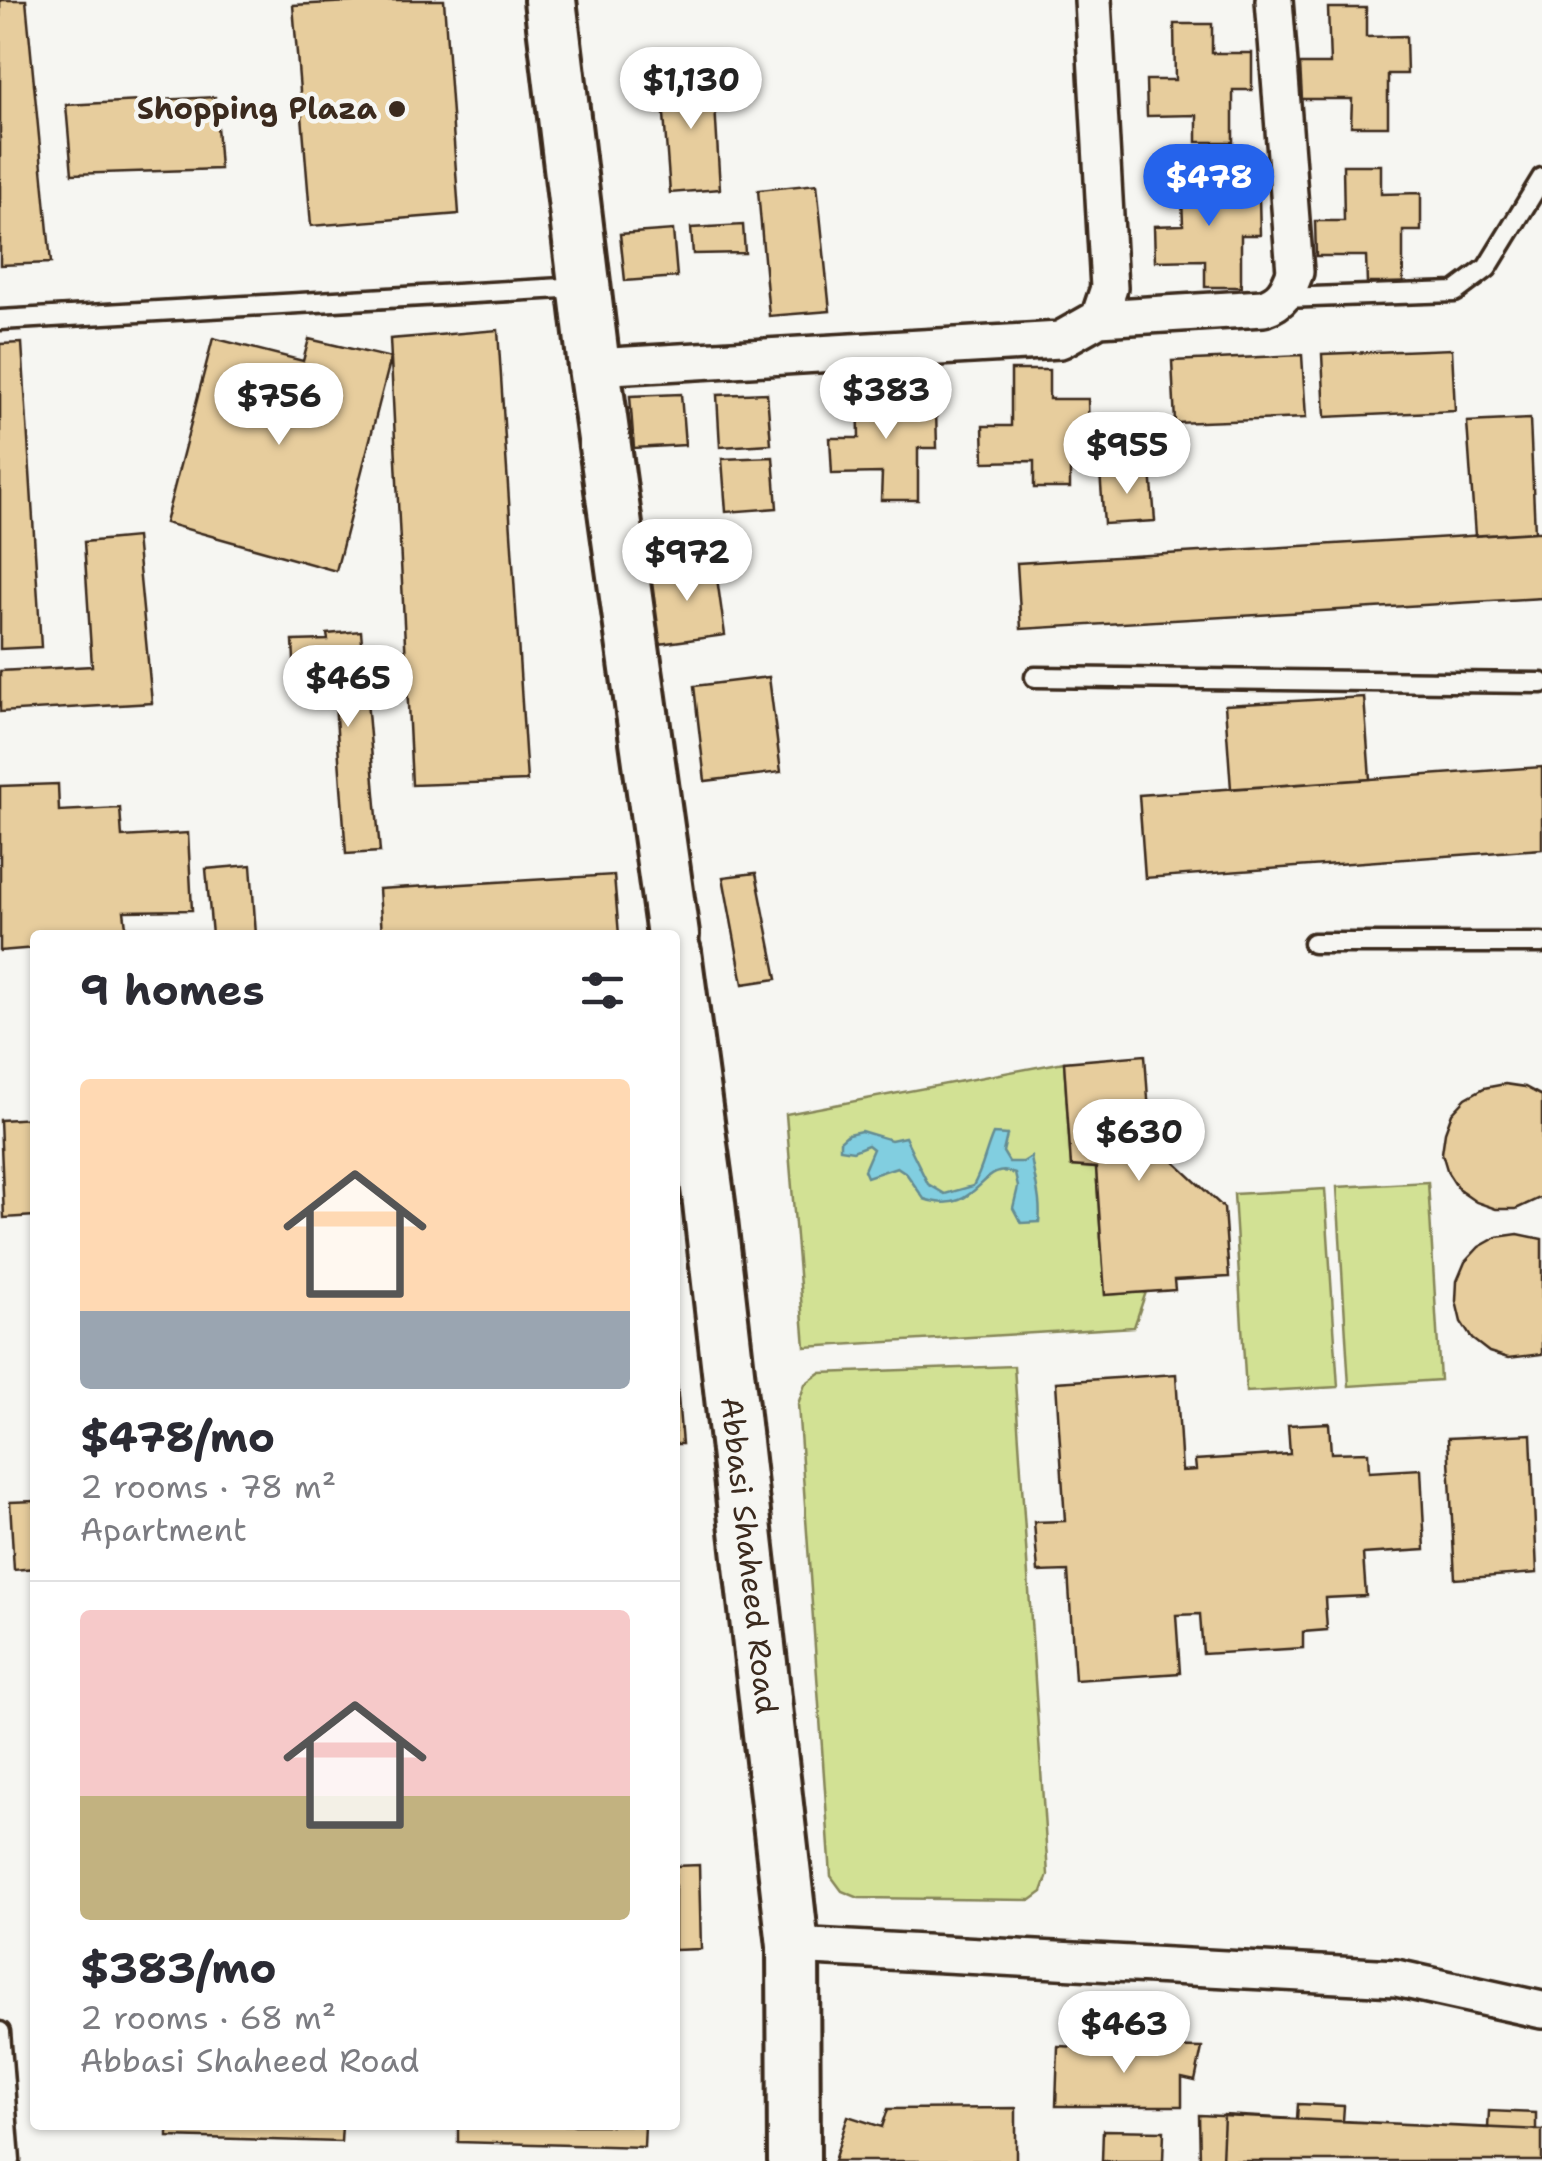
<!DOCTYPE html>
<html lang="en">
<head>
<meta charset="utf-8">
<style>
	:root { --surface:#fff; --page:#f7f7f7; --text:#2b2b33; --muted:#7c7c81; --line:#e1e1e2; --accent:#2563eb }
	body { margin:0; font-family:"Shantell Sans",sans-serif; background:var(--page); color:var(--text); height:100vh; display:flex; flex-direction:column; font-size:38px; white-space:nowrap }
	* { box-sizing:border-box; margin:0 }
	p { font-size:32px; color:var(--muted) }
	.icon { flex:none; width:55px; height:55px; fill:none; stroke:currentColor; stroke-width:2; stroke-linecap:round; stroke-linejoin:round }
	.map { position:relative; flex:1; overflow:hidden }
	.details { position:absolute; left:30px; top:930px; width:650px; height:1200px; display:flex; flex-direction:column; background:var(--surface); border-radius:10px; box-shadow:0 2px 8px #0004 }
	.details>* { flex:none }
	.price { position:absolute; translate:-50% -85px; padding:0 22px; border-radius:35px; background:#fff; color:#222; font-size:32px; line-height:65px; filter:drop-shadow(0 2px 5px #0008) }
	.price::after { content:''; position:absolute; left:50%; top:60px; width:30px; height:22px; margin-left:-15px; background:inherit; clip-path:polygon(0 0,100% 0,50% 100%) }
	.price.current { background:var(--accent); color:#fff }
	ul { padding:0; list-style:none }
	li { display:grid; align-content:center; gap:20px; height:530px; padding:0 50px }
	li+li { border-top:2px solid var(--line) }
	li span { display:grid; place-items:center; height:310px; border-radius:10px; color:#555 }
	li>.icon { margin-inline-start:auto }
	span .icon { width:180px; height:180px; fill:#fffc; stroke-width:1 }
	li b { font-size:42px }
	h2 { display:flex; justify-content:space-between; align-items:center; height:120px; padding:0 50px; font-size:42px }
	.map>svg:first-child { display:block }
	.green { fill:#d2e194; stroke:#868659; stroke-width:2.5 }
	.water { fill:#81cee0; stroke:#658c92; stroke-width:2.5 }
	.building { fill:#e7cd9d; stroke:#3b2a1e; stroke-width:2.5 }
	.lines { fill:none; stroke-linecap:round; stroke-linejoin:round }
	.lane-casing { stroke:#3b2a1e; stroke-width:25 }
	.street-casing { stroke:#3b2a1e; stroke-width:42 }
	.secondary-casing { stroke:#3b2a1e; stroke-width:58 }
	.lane { stroke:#f6f6f2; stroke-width:18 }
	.street { stroke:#f6f6f2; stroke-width:35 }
	.secondary { stroke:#f6f6f2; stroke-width:50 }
	.poi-dot { fill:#3b2a1e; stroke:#f6f6f2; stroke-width:4 }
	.labels { text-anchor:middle; stroke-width:9; stroke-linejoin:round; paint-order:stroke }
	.poi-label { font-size:30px; font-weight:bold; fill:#3b2a1e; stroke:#f6f6f2; text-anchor:end }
	.street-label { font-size:30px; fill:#3b2a1e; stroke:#f6f6f2 }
</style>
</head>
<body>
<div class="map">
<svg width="1542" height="2161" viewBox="0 0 1542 2161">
	<rect width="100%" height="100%" fill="#f6f6f2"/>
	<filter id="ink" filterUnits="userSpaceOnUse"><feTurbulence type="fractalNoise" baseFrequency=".01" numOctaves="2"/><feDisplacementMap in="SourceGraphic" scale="20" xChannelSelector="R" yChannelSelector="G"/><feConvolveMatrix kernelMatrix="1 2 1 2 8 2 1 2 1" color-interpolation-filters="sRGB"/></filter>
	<g filter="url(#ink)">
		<path class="green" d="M1064,1062l7,104 25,2 9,127 41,-3 -12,35 -329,20 -19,-233z
			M1428,1182l12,198 -91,6 -12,-199z
			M1325,1189l13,198 -92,5 -12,-198z
			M1014,1366l34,509 -6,17 -11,8 -172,-2 -17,-7 -11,-15 -33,-472 7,-20 15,-11z"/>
		<path class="water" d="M861,1131l30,9 14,-3 23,47 17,10 28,-8c10,-17 12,-34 20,-52l14,1 -4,17 6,10h14l8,-5c3,21 11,44 8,65l-18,1 -8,-15 5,-21 -3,-13c-35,-16 -35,44 -91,25l-18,-26 -9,-6 -30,10 -3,-7 9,-21 -5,-4 -15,6 -13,-2v-8l8,-7z"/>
		<path class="building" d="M0,0h26l25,263 -51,2z
			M390,0h54l15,214 -148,12 -18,-221z
			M1328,8h38v29l40,-1 1,38h-19v52h-37l1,-27h-50l-2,-35h30z
			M1174,24h38v29h40v37h-19v52h-36v-27l-50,1 -1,-36h29z
			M713,71l7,118 -50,4 -9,-118z
			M215,97l5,72 -148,5 -6,-69z
			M1343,165h38v29l40,-1v38h-18v52h-36l-1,-27h-50l-1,-35h29z
			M1181,170h38v28h40l1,37h-19v52h-36v-27l-50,1 -1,-35 29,-1z
			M817,184l13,127 -61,5 -11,-126z
			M743,225l2,28 -52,1 -2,-26z
			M673,230l4,47 -52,4 -5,-47z
			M498,330l29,451 -115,4 -22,-446z
			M213,338l90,23 6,-22 82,19 -55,213 -171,-48z
			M22,343l19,304 -41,2v-305z
			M1452,349l3,62 -130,6 -3,-63z
			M1302,355l4,63 -131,5 -3,-62z
			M1011,370h38v29h39l1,37h-19v52h-36v-27l-50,1 -1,-36h28z
			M858,382h38v29l40,-1 1,38h-19v52h-37l1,-27 -50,1 -2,-36h29z
			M767,393l4,51 -51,3 -3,-52z
			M681,394l4,51 -51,3 -4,-52z
			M1530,419l5,113 -60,4 -8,-114z
			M773,457l4,51 -51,4 -4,-53z
			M1151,470l4,51 -51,3 -4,-52z
			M1535,532h7v66l-521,31 -4,-66z
			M136,537l16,166 -152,9v-41l92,-5 -8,-124z
			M715,564l10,71 -66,9 -10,-71z
			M361,631l19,221 -34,2 -13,-178 -38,2 -2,-37 35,-1 -1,-6z
			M769,677l12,95 -76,9 -11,-95z
			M1364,697l6,82 -139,10 -6,-84z
			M1542,767v82l-397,29 -6,-83z
			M58,784l1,27 61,-3 2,29 66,-4 4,77 -68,1 3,24h-92v13l-35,3v-165z
			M251,865l5,70h-44l-6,-66z
			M756,873l21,106 -34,5 -20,-107z
			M614,875l5,60h-237l-3,-46z
			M1145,1055l7,102h17l55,51 5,69 -55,3 1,10 -70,5 -9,-127 -25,-2 -7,-104z
			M1505,1084l20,3 17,9v101l-26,12h-20l-20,-7 -17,-12 -11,-17 -6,-20 3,-21 7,-19 14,-15 18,-10z
			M35,1118v98l-31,2 -4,-98z
			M1518,1234l24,5v115l-34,4 -19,-6 -17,-13 -11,-17 -5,-21 1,-20 8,-19 14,-15 18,-10z
			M675,1362l7,82h-7z
			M1176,1374l6,97 14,-1 -1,-10 95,-6 -2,-29 41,-2 2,30 37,-1 1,20 52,-3 4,81 -62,4 3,42 -41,2 2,32 -24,2v16l-100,6 -3,-40 -24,1 4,58 -105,7 -7,-109 -30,1 -4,-50 31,-1 -9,-139z
			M1531,1434l6,139 -82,6 -7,-141z
			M35,1501v67l-21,2 -4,-68z
			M699,1865l2,84 -26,1v-84z
			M1058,2046l92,4 1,-3 51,1 -7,33 -13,-3v28h-126z
			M1298,2104l46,2 -1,15 145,7 1,-17 47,2v17h6v31h-320l2,-46 73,4z
			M1016,2108v53h-182l14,-45 34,11 6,-18z
			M1199,2115l343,15v31h-342z
			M168,2125h174l-1,17 -173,-5z
			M458,2125h187l-1,22 -186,-5z
			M1103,2130l61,1 -1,30h-61z"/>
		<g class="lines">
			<defs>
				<path id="lane" d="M1283,298l172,-6 32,-24 55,-90
					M0,320l580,-33
					M1035,677l507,6
					M1313,943h229
					M0,2032l10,129"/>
				<path id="street" d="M1099,318l164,-10c19,-6 25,-17 32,-36l-21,-272
					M594,367l466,-27 39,-22 10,-30 -16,-288
					M793,1946l603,32 146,32"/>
				<g id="secondary">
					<path d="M550,0l44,367 79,568"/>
					<path id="s1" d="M675,952l34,251 84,743 1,215"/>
				</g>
			</defs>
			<use href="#lane" class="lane-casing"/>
			<use href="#street" class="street-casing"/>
			<use href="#secondary" class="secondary-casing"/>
			<use href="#lane" class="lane"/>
			<use href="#street" class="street"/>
			<use href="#secondary" class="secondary"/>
		</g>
	</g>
	<circle class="poi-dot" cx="397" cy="109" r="10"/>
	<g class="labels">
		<g class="poi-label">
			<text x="377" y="119">Shopping Plaza</text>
		</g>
		<g class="street-label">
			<text dy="10" stroke="none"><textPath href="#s1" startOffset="608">Abbasi Shaheed Road</textPath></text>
		</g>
	</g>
</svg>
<b class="price" style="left:691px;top:132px">$1,130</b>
<b class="price current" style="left:1209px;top:229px">$478</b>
<b class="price" style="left:886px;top:442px">$383</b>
<b class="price" style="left:279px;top:448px">$756</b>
<b class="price" style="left:1127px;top:497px">$955</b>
<b class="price" style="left:687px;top:604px">$972</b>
<b class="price" style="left:348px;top:730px">$465</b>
<b class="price" style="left:1139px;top:1184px">$630</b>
<b class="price" style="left:1124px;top:2076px">$463</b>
<section class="details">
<h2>9 homes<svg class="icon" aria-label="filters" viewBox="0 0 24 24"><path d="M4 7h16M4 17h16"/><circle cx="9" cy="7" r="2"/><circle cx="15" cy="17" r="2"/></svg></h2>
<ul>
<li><span style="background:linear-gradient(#ffd9b3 75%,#9aa5b1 0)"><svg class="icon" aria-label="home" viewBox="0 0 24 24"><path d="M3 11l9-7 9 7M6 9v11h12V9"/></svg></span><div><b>$478/mo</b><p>2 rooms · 78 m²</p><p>Apartment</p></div></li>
<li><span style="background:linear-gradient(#f6c9c9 60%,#c2b280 0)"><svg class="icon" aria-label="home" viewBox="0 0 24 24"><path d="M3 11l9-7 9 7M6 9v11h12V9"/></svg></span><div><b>$383/mo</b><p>2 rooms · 68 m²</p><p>Abbasi Shaheed Road</p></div></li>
</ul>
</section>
</div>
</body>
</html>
